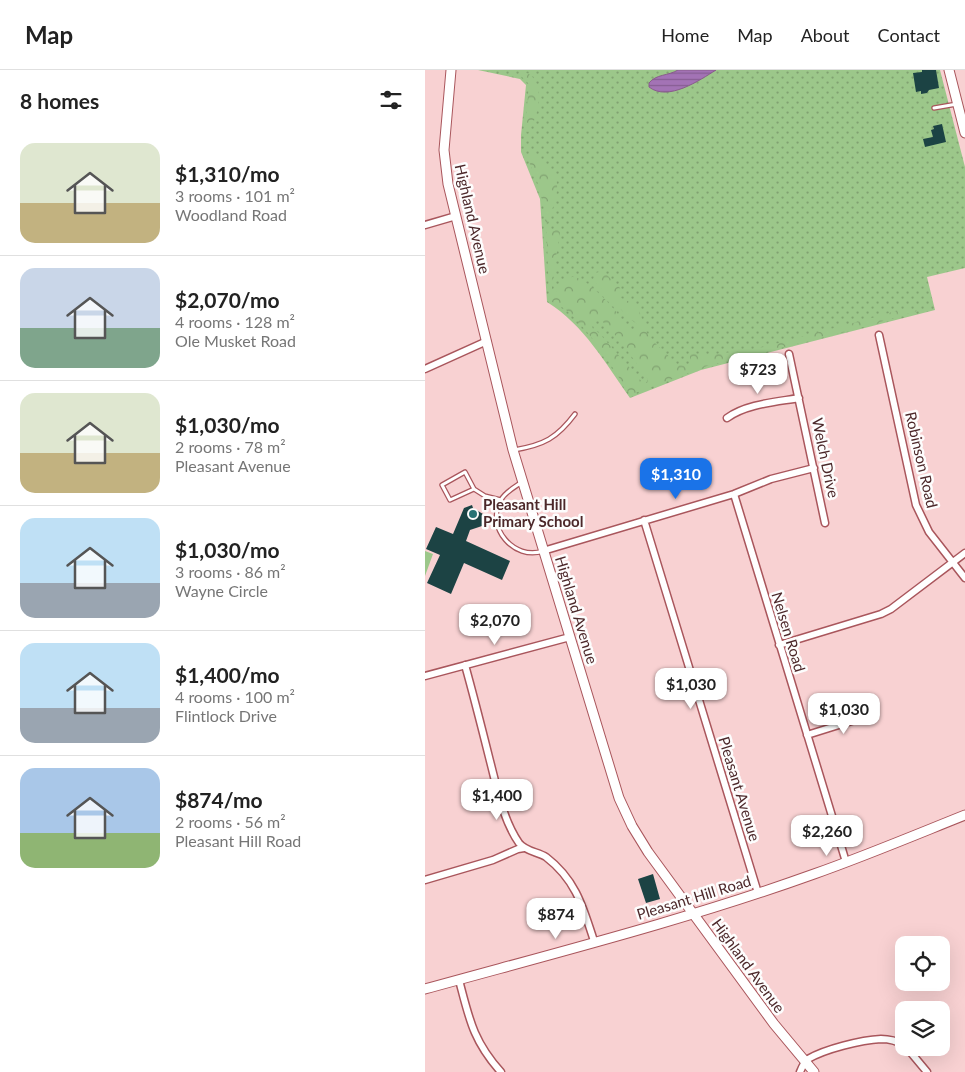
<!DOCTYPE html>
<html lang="en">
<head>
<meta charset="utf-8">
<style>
	:root { --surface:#fff; --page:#f6f6f6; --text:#222; --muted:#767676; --line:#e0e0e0; --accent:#1a73e8 }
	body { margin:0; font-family:Lato,sans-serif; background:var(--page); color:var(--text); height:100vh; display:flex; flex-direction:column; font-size:19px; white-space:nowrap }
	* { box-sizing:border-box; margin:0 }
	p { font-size:16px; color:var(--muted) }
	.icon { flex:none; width:28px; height:28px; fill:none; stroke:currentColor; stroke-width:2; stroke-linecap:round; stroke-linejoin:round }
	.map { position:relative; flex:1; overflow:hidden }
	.details { display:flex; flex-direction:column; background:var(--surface); width:425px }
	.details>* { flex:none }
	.buttons { position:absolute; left:470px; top:866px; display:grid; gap:10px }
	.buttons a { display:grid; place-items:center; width:55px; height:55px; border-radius:10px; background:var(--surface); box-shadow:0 5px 20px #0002; font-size:25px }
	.price { position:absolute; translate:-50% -42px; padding:0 11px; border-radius:10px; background:#fff; color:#222; font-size:16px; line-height:32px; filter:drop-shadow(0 1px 2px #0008) }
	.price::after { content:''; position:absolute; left:50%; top:30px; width:15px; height:11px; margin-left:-8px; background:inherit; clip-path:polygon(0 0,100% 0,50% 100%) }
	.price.on { background:var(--accent); color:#fff }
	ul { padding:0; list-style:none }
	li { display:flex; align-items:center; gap:15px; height:125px; padding:0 20px }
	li+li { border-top:1px solid var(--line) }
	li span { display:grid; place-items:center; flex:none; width:140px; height:100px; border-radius:15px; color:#555 }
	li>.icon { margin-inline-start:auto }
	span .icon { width:60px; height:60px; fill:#fffc; stroke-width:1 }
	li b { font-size:21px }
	h2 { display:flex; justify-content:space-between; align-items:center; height:60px; padding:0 20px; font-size:21px }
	header { display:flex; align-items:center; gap:30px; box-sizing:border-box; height:70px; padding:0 25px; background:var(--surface); border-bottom:1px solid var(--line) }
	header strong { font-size:24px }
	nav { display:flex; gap:28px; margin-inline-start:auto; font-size:18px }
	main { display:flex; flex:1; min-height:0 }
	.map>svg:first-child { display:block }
	.grass { fill:url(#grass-dots) }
	.forest { fill:url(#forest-crowns); fill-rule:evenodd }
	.park { fill:#9cc78a }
	.water { fill:url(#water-rules); stroke:#895c8b }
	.building { fill:#1c4344 }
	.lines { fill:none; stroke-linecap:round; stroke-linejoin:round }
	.lane-casing { stroke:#a9565c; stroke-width:5.5 }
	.street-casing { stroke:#a9565c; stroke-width:9 }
	.secondary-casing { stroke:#a9565c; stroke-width:11 }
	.lane { stroke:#fff; stroke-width:3 }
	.street { stroke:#fff; stroke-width:6 }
	.secondary { stroke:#fff; stroke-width:9 }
	.poi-dot { fill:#287274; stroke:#fdfdfd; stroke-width:2 }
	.labels { text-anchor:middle; stroke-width:5; stroke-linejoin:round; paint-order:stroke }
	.street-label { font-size:15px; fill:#4c282a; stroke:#fdfdfd }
	.poi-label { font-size:15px; font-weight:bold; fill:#4c282a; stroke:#fdfdfd; text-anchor:start }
</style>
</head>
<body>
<header>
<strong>Map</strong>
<nav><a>Home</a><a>Map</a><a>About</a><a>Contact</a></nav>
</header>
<main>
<section class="details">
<h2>8 homes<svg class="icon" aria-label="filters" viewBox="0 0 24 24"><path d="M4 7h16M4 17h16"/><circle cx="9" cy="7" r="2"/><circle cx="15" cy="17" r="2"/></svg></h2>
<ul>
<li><span style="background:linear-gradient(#dfe7d0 60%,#c2b280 0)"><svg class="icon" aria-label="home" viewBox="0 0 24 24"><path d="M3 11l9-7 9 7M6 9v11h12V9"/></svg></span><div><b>$1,310/mo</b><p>3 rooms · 101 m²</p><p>Woodland Road</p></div></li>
<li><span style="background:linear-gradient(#c9d6e8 60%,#7fa58c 0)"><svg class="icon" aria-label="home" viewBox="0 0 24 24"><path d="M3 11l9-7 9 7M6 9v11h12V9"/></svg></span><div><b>$2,070/mo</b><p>4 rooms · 128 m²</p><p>Ole Musket Road</p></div></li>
<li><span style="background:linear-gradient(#dfe7d0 60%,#c2b280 0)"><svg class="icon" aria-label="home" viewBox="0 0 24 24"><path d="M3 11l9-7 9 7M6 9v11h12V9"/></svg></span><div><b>$1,030/mo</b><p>2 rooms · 78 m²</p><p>Pleasant Avenue</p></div></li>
<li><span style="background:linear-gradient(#bfe0f5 65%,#9aa5b1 0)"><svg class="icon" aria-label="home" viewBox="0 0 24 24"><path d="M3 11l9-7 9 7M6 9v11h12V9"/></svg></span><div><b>$1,030/mo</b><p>3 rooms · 86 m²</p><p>Wayne Circle</p></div></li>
<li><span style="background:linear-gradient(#bfe0f5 65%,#9aa5b1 0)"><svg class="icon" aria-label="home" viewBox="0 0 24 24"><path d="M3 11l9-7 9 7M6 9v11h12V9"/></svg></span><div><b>$1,400/mo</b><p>4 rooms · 100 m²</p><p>Flintlock Drive</p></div></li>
<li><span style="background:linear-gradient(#a9c7e8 65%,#8fb573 0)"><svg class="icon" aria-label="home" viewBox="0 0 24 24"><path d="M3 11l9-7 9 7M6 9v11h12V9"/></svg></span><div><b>$874/mo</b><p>2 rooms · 56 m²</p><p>Pleasant Hill Road</p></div></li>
</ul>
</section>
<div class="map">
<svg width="540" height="1002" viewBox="0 0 540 1002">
	<defs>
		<pattern id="grass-dots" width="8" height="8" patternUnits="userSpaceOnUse" patternTransform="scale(1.25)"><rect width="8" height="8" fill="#9cc78a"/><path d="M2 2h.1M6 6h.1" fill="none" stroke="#81a271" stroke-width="1.8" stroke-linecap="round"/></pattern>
		<pattern id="forest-crowns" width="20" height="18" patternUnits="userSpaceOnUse" patternTransform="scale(1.25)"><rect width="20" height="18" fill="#9cc78a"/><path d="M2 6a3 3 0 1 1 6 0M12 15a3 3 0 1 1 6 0" fill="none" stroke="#81a271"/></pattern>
		<pattern id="water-rules" width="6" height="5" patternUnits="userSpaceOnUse" patternTransform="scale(1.25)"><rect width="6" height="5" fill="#a373b5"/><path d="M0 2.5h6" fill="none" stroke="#875e93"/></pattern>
	</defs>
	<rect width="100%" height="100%" fill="#f8d1d2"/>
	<path class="grass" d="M53,0h462l25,97v101l-38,9 8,33 -234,60 -71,28c-24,-34 -46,-73 -83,-96l-7,-103 -19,-47v-17l5,-50 -6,-6z"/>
	<path class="forest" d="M99,2c23,6 15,46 4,60l-3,-3 4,-45 -9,-9v-2z
		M104,84l8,1 5,8c1,2 4,3 6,5 19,14 3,40 -1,58l3,5h4l4,-3 2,4 -8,50v12l3,-1c5,-5 10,-15 17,-16 14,-2 52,40 55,52l7,3 4,-4 -1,-4 -7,-5 -37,-39 2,-7 8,-2 17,17 1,10 11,5 7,7 7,22 10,12 22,21 8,1 4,-2v-11l18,2 48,-6 127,-34 18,-6h13l3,2 -64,19 -146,36 -77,29c-19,-30 -37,-61 -64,-85 -5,-4 -11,-6 -17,-10l-2,-62 -4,-36 -5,-18 -10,-25zM169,249l7,1 17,18 30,41 -1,4h-4l-44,-50 -6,-4 -2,-6z"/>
	<path class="park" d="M0,481l8,3 -8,22z"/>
	<path class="water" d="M253,0h38c-16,10 -48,32 -67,17v-4c7,-9 19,-7 29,-13z"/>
	<path class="building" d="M497,0h14l3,18 -10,2 -2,3 -6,1v-3l-5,1 -3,-19 9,-1z
		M517,54l4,18 -21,5 -2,-8 10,-2 -2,-7 3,-1 -1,-3z
		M47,435l1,3 10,6 2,11 -15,5 -4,11 44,20 -8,19 -38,-17 -13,31 -24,-11 13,-28 -14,-6 10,-22 17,7 11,-26z
		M228,804l7,25 -14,4 -8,-24z"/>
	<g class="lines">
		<defs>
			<path id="lane" d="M509,38l23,-4
				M89,380c30,-5 43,-12 61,-36
				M97,412c-7,5 -17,10 -21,18 -16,27 13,61 42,51
				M49,419l-24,11 -8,-15 23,-13 9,17 11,7 16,4"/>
			<path id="street" d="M0,155l31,-9
				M454,265l37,170 13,27 36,46
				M364,284l36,169
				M0,299l62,-28
				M302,348c19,-14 49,-16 72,-20
				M309,424l112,368
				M219,450l114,373
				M118,481l191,-57 37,-15 43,-11
				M354,575l102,-31 10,-5 74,-56
				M40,595c9,32 17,64 25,96 7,27 13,59 29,82 6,8 19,9 27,14 30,23 37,50 48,84
				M0,606l145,-39
				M382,665l67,-21
				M0,810l68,-20 25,-11 6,-1
				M34,910c10,38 14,61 42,92
				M482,978l20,24
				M375,1002c2,-5 4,-10 8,-13 17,-10 53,-19 73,-20 8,0 16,2 23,6"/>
			<path id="secondary" d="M26,0l-7,80 4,34 65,266 106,348 13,28 16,26 126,172 40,48
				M524,0l16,63
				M0,919c130,-36 261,-69 389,-115 51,-18 101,-39 151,-59"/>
		</defs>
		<use href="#lane" class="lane-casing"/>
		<use href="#street" class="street-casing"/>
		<use href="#secondary" class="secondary-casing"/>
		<use href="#lane" class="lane"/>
		<use href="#street" class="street"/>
		<use href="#secondary" class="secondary"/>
	</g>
	<circle class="poi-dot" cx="48" cy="444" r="5"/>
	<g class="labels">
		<g class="street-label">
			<text transform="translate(47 149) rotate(77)" y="5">Highland Avenue</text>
			<text transform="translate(400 388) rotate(78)" y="5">Welch Drive</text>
			<text transform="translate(496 390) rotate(77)" y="5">Robinson Road</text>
			<text transform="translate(151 540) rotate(73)" y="5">Highland Avenue</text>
			<text transform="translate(363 562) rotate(73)" y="5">Nelsen Road</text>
			<text transform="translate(314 719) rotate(73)" y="5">Pleasant Avenue</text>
			<text transform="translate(269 828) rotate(-17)" y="5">Pleasant Hill Road</text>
			<text transform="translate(323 896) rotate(54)" y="5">Highland Avenue</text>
		</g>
		<g class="poi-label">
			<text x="58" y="440">Pleasant Hill<tspan x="58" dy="17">Primary School</tspan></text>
		</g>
	</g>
</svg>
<div class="buttons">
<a><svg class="icon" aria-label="locate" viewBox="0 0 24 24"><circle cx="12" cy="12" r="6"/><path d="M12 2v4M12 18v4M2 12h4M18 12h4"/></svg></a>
<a><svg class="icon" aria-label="layers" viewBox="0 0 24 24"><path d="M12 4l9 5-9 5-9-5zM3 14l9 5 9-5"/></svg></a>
</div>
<b class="price" style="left:333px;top:325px">$723</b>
<b class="price on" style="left:251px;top:430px">$1,310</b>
<b class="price" style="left:70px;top:576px">$2,070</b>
<b class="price" style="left:266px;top:640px">$1,030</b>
<b class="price" style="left:419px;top:665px">$1,030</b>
<b class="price" style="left:72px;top:751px">$1,400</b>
<b class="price" style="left:402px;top:787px">$2,260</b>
<b class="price" style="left:131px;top:870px">$874</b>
</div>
</main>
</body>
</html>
